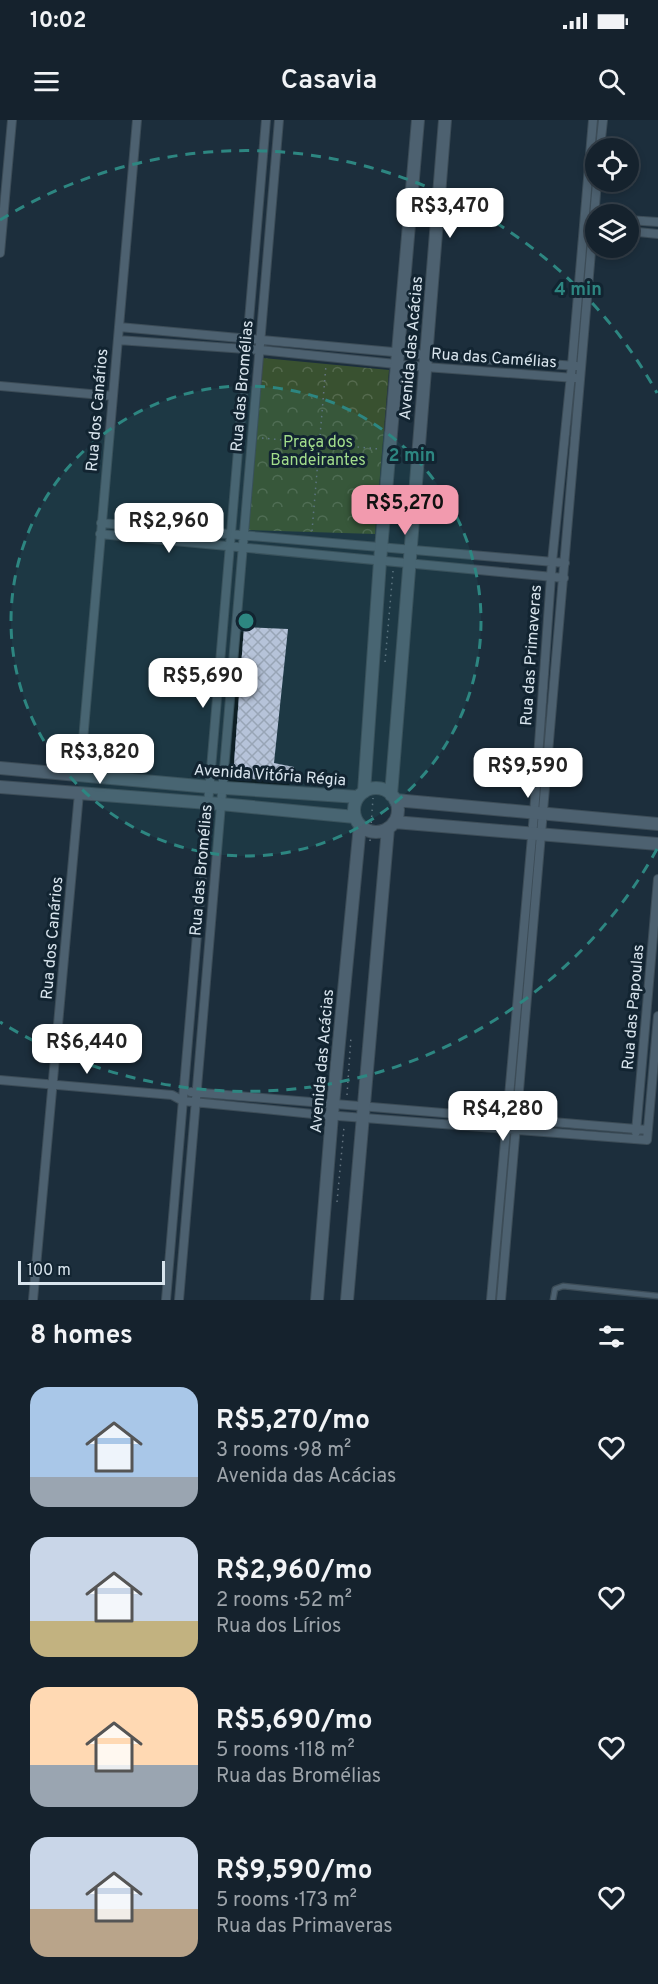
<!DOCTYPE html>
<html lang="en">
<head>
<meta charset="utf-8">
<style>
	:root { --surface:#15222d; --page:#1e2a35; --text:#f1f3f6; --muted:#9da4aa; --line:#343f49; --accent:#f29aae }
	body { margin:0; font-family:Overpass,sans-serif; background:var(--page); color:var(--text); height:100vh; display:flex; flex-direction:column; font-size:22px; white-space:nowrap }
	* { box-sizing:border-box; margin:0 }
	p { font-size:20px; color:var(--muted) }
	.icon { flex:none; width:33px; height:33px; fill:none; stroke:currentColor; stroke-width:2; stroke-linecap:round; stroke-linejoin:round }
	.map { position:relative; height:1180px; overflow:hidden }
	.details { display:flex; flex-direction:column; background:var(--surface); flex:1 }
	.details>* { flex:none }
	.buttons { position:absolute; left:585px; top:18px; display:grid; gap:12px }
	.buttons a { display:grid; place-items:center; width:54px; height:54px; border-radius:50%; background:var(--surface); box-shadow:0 3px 9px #0003,0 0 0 2px var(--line); font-size:30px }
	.scale { position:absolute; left:18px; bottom:15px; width:147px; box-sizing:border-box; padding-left:6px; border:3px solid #d8e4ed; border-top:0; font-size:16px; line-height:21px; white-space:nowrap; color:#d8e4ed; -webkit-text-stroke:4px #122431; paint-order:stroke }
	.price { position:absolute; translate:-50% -51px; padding:0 14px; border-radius:12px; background:#fff; color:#222; font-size:20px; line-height:39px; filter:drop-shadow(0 2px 3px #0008) }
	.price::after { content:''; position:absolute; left:50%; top:36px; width:18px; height:14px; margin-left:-9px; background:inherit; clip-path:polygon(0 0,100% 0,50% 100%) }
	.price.on { background:var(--accent); color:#111 }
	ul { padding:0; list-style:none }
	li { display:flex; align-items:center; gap:18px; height:150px; padding:0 30px }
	li span { display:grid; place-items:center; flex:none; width:168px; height:120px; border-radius:18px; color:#555 }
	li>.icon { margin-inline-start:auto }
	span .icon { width:72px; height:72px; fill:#fffc; stroke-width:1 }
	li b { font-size:26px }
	h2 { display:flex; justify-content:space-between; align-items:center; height:72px; padding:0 30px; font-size:26px }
	.status { display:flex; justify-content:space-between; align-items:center; height:42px; padding:0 30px; background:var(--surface); direction:ltr }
	.status svg { height:16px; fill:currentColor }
	header { display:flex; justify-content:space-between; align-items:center; height:78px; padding:0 30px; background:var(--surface); font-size:27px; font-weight:600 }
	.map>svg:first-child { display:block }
	.park { fill:url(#park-crowns) }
	.building { fill:url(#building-cross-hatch); filter:url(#shadow) }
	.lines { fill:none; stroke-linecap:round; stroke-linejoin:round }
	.lane-casing { stroke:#3c4c57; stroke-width:7 }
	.street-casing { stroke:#3c4c57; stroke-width:10 }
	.secondary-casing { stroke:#3c4c57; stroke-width:14 }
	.path { stroke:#647480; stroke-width:1.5; stroke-dasharray:1.5 4.5; stroke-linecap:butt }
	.lane { stroke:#4d6170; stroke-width:4.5 }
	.street { stroke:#4d6170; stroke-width:8 }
	.secondary { stroke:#4d6170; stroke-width:12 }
	.ring { fill:none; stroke:#2d8681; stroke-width:3; stroke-dasharray:10 8 }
	.labels { text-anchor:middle; stroke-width:6; stroke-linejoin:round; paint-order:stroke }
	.street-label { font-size:16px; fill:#d8e4ed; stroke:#122431 }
	.park-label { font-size:16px; fill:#a2dd8b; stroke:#122431 }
	.centre { fill:#2d8681; stroke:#122431; stroke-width:3 }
	.ring-label { font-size:18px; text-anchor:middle; font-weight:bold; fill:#2d8681; stroke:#122431; stroke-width:6; stroke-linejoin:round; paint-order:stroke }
</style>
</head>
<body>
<div class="status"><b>10:02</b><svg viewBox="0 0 49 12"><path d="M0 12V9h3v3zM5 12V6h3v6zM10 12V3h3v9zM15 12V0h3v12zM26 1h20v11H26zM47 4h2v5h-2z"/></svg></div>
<header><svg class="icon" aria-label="menu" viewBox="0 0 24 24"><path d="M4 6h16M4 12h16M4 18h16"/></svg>Casavia<svg class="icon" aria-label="search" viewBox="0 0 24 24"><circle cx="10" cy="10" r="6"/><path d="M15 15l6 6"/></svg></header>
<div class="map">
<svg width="658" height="1180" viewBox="0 0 658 1180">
	<defs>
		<pattern id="park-crowns" width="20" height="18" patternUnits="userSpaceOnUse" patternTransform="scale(1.5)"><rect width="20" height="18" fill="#395130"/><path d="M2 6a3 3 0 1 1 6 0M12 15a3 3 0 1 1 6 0" fill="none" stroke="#556a4e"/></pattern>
		<pattern id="building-cross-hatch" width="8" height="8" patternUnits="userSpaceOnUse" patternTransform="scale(1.5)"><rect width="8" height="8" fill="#cacce5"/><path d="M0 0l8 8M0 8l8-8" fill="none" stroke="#a8aabe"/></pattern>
		<filter id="shadow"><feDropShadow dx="-4.5" dy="4.5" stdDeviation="0" flood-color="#0009"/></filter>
	</defs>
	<rect width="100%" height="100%" fill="#1c2e3c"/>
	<path class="park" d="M263,238l126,12 -14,164 -128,-4z"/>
	<path class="building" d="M244,507l44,2 -14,134 20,4v14l-61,-3z"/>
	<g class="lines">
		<defs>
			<path id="lane" d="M553,1180l2,-11 8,-3 95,10"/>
			<path id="street" d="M600,28l3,-28
				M628,100l30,2
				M628,111l30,3
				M0,133l12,-133
				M119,207l307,28 150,11
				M118,220l142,10 165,17 150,11
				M0,266l113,10
				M101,403l464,40
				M100,414l464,44
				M80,655l57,-655
				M0,960l172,15 11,6 130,13 334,26 11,-124
				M191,972l457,38
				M636,1012l22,-253
				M33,1180l46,-507
				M166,1180l100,-1180
				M179,1180l100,-1180
				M491,1180l43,-486 18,-252 20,-197 21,-245
				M501,1180l96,-1118"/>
			<path id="secondary" d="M0,648l210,19 148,10
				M0,667l221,17 134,13
				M354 690a22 22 0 1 1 44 0a22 22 0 1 1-44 0Z
				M364,672l16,-231 38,-441
				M391,675l54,-675
				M395,680l263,24
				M394,702l264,22
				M317,1180l15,-185 28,-290
				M347,1180l41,-472"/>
		</defs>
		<use href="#lane" class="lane-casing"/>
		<use href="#street" class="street-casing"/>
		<use href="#secondary" class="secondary-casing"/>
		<path class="path" d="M404,300l7,-24
			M262,318l117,11
			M312,411l14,-166
			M385,542l8,-91
			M370,721l3,-43
			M347,975l4,-58
			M337,1082l7,-75"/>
		<use href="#lane" class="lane"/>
		<use href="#street" class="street"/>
		<use href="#secondary" class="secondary"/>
	</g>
	<circle cx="246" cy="501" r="235" fill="#2d8681" fill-opacity=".12"/>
	<g class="ring">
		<circle cx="246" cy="501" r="235"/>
		<path d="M657 729A470 470 0 0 1 0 902M0 100A470 470 0 0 1 657 273"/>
	</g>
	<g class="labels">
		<g class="street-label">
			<text transform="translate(410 228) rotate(-85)" y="6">Avenida das Acácias</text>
			<text transform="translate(494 237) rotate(4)" y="6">Rua das Camélias</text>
			<text transform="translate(241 266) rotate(-85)" y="6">Rua das Bromélias</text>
			<text transform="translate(96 290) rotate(-85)" y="6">Rua dos Canários</text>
			<text transform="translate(530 535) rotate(-86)" y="6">Rua das Primaveras</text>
			<text transform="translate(270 654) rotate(4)" y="6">Avenida Vitória Régia</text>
			<text transform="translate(200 750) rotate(-85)" y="6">Rua das Bromélias</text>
			<text transform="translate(51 818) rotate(-85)" y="6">Rua dos Canários</text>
			<text transform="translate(632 887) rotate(-85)" y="6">Rua das Papoulas</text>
			<text transform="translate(321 941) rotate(-85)" y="6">Avenida das Acácias</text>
		</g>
		<g class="park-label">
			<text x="318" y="327">Praça dos<tspan x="318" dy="18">Bandeirantes</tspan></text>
		</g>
	</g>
	<circle cx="246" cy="501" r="9" class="centre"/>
	<g class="ring-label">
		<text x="578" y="175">4 min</text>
		<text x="412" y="341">2 min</text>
	</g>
</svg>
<div class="buttons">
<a><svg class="icon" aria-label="locate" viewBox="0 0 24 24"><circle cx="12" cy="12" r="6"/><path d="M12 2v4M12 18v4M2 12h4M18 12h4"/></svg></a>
<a><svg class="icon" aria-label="layers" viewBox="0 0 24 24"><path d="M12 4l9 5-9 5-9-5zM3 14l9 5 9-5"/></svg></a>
</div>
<div class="scale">100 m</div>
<b class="price" style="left:450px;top:119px">R$3,470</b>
<b class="price on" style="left:405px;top:416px">R$5,270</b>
<b class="price" style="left:169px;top:434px">R$2,960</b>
<b class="price" style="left:203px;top:589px">R$5,690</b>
<b class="price" style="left:100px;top:665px">R$3,820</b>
<b class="price" style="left:528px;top:679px">R$9,590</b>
<b class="price" style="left:87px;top:955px">R$6,440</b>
<b class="price" style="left:503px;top:1022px">R$4,280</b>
</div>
<section class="details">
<h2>8 homes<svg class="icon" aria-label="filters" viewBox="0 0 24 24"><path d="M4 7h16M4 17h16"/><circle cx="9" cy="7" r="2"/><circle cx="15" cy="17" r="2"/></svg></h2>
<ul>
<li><span style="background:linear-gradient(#a9c7e8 75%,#9aa5b1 0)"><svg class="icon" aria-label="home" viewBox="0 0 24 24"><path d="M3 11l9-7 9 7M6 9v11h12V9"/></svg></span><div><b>R$5,270/mo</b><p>3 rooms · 98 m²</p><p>Avenida das Acácias</p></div><svg class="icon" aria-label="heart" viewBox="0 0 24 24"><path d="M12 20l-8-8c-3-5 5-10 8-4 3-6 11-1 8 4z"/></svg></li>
<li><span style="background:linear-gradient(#c9d6e8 70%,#c2b280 0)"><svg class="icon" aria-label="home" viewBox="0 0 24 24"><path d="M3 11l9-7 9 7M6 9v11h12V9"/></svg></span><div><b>R$2,960/mo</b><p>2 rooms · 52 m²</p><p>Rua dos Lírios</p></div><svg class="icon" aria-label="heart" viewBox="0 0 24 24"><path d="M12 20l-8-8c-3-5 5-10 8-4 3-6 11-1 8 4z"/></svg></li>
<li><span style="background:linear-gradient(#ffd9b3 65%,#9aa5b1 0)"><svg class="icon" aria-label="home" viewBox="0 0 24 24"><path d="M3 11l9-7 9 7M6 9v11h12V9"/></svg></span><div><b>R$5,690/mo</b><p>5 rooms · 118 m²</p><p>Rua das Bromélias</p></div><svg class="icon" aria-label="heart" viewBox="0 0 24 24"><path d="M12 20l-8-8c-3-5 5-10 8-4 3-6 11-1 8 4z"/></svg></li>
<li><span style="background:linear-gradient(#c9d6e8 60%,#b9a48a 0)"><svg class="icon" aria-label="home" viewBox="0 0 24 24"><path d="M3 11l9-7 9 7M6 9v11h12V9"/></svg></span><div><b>R$9,590/mo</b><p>5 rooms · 173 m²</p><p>Rua das Primaveras</p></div><svg class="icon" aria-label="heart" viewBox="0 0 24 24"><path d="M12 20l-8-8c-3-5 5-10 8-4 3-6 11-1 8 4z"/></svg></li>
</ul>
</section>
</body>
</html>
